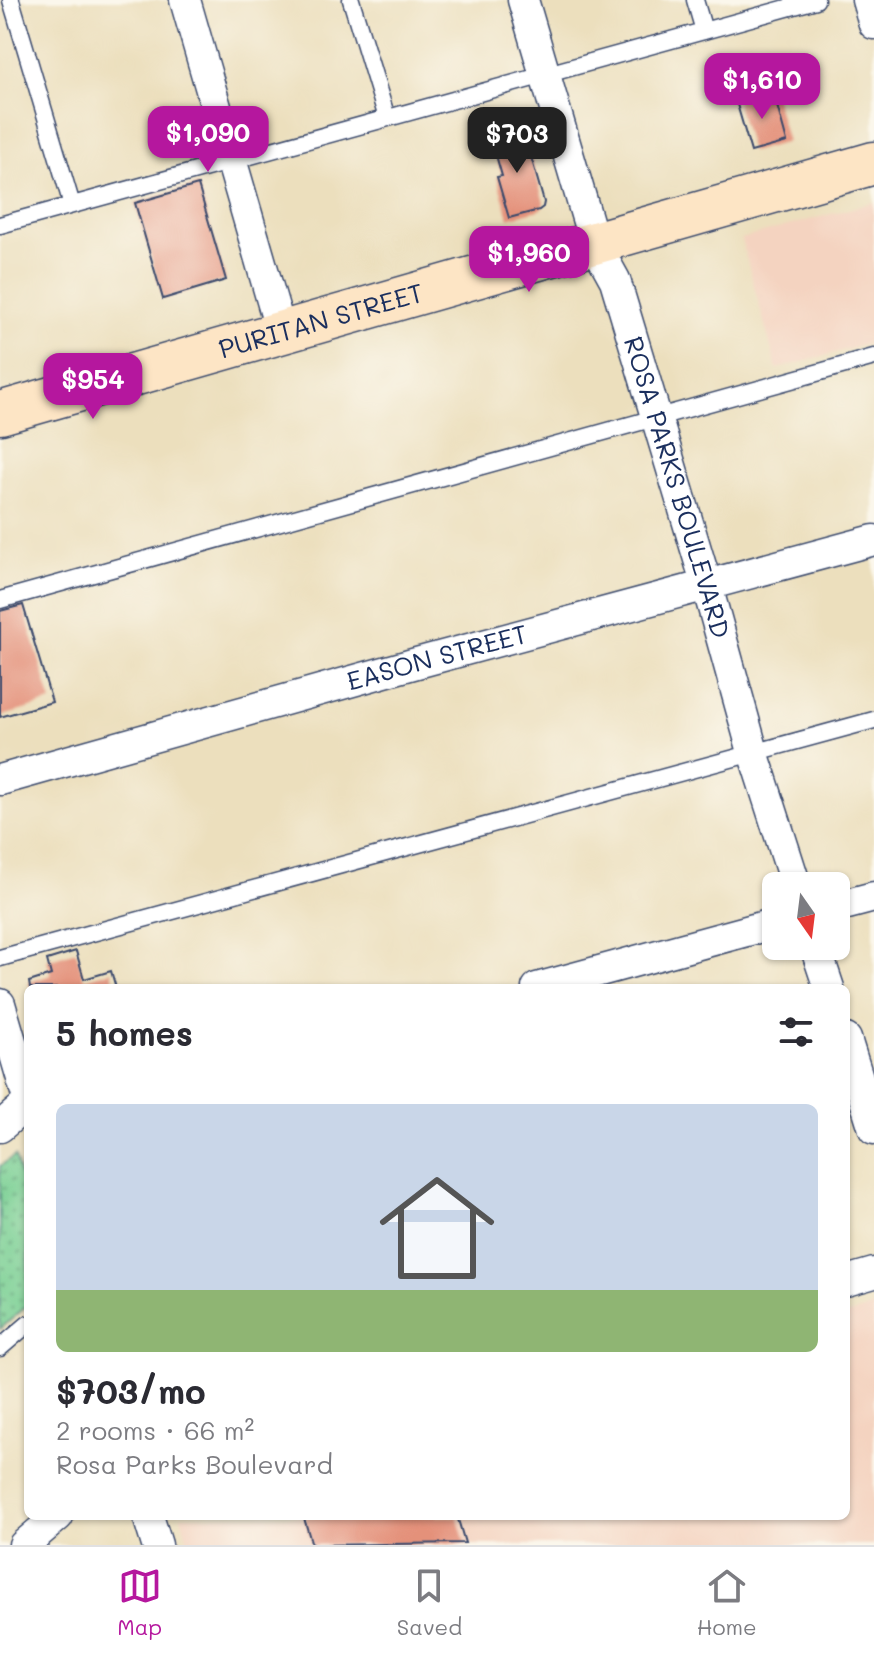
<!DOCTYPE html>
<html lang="en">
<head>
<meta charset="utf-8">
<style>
	:root { --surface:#fff; --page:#f7f7f7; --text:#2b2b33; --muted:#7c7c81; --line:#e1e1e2; --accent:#b5179e }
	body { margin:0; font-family:Mali,sans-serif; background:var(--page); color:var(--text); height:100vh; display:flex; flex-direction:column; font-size:30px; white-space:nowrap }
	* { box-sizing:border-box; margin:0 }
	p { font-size:26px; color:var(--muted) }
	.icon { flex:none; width:44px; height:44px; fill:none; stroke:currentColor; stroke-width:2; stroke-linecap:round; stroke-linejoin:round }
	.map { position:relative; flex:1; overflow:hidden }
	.drawer { position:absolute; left:24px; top:984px; width:826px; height:536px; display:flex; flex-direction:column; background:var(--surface); border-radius:12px; box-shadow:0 2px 6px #0004 }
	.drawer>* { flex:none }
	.needle { width:52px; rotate:166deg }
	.tools { position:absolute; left:762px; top:872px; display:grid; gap:16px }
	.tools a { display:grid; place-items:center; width:88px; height:88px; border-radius:12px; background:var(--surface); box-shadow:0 2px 6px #0004; font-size:40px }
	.price { position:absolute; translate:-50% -68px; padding:0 18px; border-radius:16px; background:var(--accent); color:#fff; font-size:26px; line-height:52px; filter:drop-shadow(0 2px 4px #0008) }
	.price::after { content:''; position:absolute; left:50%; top:48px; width:24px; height:18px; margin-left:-12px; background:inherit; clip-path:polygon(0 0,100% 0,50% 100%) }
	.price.current { background:#222; color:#fff }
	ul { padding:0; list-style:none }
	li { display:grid; align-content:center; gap:16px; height:424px; padding:0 32px }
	li span { display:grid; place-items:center; height:248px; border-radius:12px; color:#555 }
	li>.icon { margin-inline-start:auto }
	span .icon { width:144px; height:144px; fill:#fffc; stroke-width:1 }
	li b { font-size:34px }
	h2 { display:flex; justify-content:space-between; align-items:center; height:96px; padding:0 32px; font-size:34px }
	.menu { display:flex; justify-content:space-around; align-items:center; height:112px; border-top:2px solid var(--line); background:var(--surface); font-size:22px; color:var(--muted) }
	.menu a { display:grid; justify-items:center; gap:4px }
	.menu .current { color:var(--accent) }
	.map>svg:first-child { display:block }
	.built { fill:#f4d3c0 }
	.grass { fill:url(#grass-dots); stroke:#4a7f78; stroke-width:2 }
	.building { fill:#e4917a }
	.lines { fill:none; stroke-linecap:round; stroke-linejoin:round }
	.lane-casing { stroke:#3a496c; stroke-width:19 }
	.street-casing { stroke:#3a496c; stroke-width:33 }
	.secondary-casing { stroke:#3a496c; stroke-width:45 }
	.lane { stroke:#fff; stroke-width:16 }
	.street { stroke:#fff; stroke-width:30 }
	.secondary { stroke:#fde5c5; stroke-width:42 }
	.labels { text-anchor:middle; stroke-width:8; stroke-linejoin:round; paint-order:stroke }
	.street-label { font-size:26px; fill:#1b2f5e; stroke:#fbf7ec }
</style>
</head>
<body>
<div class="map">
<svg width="874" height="1545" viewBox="0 0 874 1545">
	<defs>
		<pattern id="grass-dots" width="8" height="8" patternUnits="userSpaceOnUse" patternTransform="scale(2)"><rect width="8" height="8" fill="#78cf93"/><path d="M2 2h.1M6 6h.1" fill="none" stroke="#62a87b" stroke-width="1.8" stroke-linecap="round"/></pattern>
	</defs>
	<rect width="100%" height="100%" fill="#fbf7ec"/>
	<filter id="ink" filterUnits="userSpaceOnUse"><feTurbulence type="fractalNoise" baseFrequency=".0125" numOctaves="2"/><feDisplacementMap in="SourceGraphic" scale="16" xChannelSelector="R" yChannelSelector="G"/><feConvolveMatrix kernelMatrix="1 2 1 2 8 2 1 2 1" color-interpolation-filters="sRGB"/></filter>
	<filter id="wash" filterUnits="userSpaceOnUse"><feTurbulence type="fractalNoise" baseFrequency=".006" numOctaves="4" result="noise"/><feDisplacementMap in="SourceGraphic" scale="32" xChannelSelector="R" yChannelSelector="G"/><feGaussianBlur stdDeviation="1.8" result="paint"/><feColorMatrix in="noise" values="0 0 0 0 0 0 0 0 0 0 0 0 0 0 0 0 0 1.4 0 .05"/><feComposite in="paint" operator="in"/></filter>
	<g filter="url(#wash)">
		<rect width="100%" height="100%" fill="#ecdfbd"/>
		<path class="built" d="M874,202v140l-97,27 -36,-130z
			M874,1307v238h-685l-8,-29h665v-201z"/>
		<path class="grass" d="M15,1156l13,48v101l-28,24v-163z"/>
		<g id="blocks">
			<path class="building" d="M773,91l14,51 -36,10 -15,-51z
				M523,129l21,73 -1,5 -4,3 -30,8 -12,-41 5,-1 -11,-38z
				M198,185l28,95 -63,19 -28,-96z
				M23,605l29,97 -52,15v-106z
				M76,951l8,28 27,-8 5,17h-86l-1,-6 22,-7 -4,-15z
				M307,1516h150l8,27 -153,2 -8,-27z"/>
		</g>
	</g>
	<g filter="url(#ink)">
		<use href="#blocks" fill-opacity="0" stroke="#3a496c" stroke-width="2"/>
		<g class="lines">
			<defs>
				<path id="lane" d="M11,0l61,205
					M351,0l36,118
					M695,0l9,31
					M0,225l816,-225
					M0,600l874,-243
					M0,958l874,-238
					M0,1348l28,-24"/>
				<g id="street">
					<path d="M185,0l96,332"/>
					<path id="s1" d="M523,0l71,242 21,38 92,306 46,166 43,134"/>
					<path d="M867,0l7,24"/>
					<path id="s2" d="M0,780l413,-116 461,-124"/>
					<path d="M836,907l38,-10"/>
					<path d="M815,946l14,42"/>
					<path d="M537,988l239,-65"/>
					<path d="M0,1004l28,95"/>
					<path d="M846,1039l28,90"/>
					<path d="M0,1127l28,-24"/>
					<path d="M846,1281l28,-8"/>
					<path d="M148,1516l9,29"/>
					<path d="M24,1545l34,-29"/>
				</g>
				<g id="secondary">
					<path id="s3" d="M0,413l874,-250"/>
				</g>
			</defs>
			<use href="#lane" class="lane-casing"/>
			<use href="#street" class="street-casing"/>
			<use href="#secondary" class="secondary-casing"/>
			<use href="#lane" class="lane"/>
			<use href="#street" class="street"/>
			<use href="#secondary" class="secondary"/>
		</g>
	</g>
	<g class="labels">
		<g class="street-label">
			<text dy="9" stroke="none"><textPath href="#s3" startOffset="334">PURITAN STREET</textPath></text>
			<text dy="9" stroke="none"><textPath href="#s1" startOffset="512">ROSA PARKS BOULEVARD</textPath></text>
			<text dy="9" stroke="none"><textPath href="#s2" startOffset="454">EASON STREET</textPath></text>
		</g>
	</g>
</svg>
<div class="tools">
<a><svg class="needle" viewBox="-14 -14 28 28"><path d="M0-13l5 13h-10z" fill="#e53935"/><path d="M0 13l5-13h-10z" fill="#7c7c81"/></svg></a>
</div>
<b class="price" style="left:762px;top:121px">$1,610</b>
<b class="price" style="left:208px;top:174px">$1,090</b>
<b class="price current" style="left:517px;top:175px">$703</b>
<b class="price" style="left:529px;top:294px">$1,960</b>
<b class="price" style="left:93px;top:421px">$954</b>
<section class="drawer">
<h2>5 homes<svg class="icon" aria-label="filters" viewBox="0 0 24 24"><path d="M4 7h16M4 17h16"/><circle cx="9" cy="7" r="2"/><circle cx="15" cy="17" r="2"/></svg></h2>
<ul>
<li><span style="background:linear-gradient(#c9d6e8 75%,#8fb573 0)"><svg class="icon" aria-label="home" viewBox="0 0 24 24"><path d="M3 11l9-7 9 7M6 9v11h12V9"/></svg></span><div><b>$703/mo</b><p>2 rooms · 66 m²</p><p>Rosa Parks Boulevard</p></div></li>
</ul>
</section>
</div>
<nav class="menu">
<a class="current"><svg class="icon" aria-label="map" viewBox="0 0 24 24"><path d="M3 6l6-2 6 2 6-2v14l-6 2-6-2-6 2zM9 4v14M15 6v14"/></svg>Map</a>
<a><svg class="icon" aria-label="saved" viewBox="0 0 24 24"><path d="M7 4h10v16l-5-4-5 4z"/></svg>Saved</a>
<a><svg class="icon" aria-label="home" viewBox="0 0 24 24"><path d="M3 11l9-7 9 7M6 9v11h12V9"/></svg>Home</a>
</nav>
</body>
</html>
